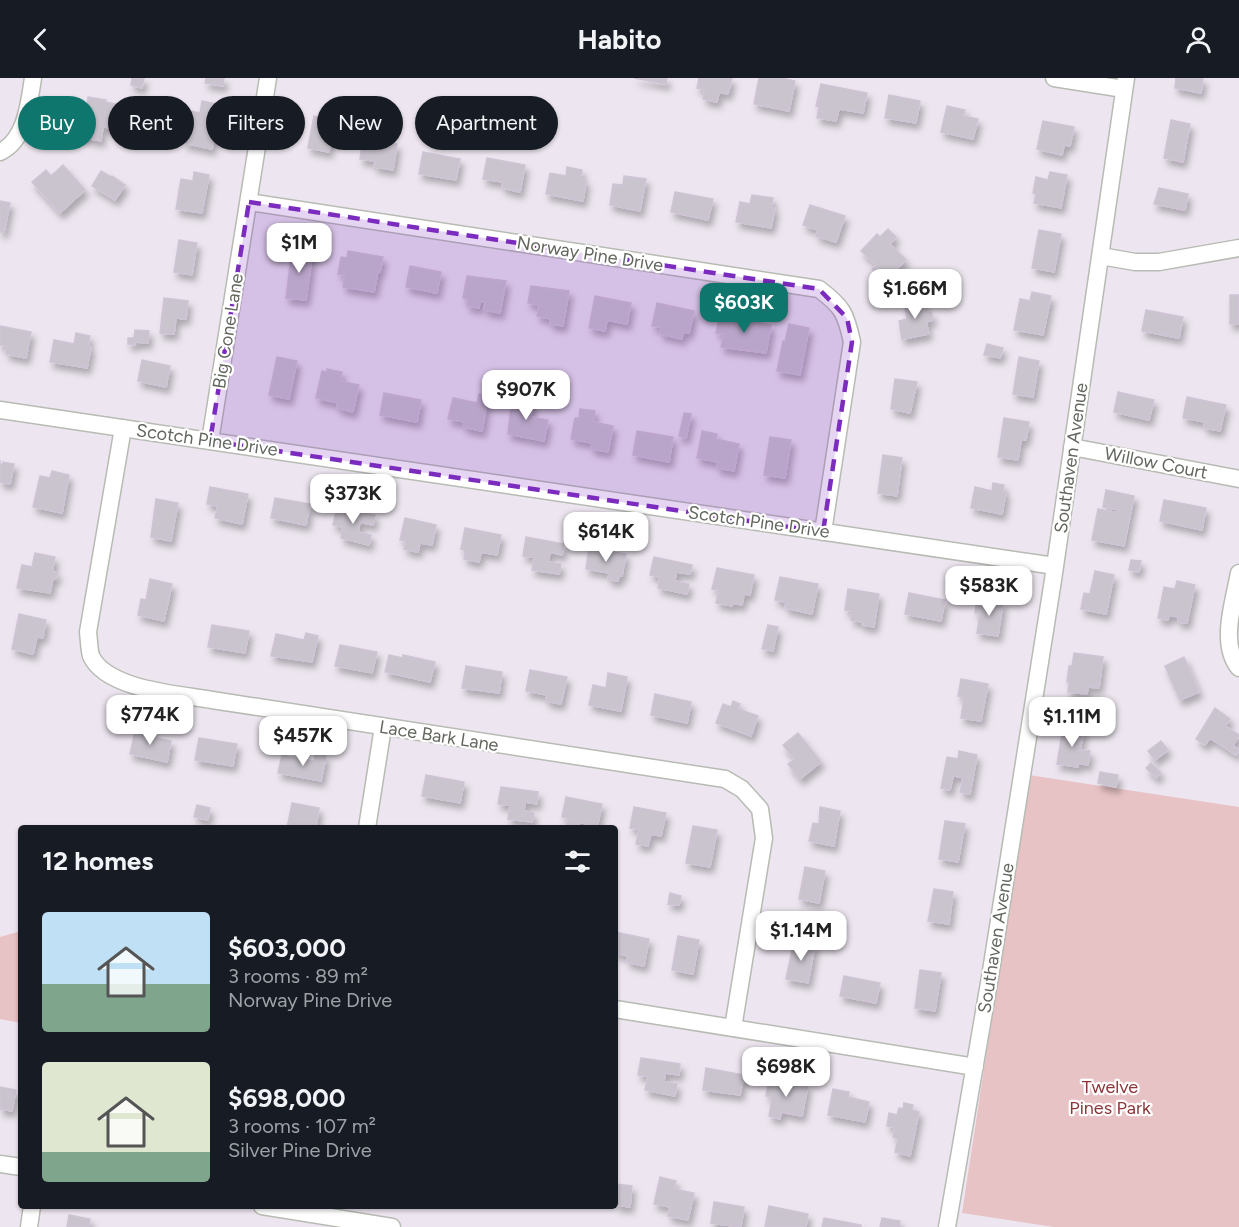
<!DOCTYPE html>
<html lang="en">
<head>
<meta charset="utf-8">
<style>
	:root { --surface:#171b24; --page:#242831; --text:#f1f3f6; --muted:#9ea1a6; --accent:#0f766e }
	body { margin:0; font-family:Figtree,sans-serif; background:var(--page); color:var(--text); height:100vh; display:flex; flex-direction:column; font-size:22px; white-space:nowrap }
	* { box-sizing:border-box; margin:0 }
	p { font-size:20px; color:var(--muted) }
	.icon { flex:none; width:33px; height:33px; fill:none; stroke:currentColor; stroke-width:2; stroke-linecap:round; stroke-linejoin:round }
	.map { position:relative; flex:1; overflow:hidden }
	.details { position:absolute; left:18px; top:747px; width:600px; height:384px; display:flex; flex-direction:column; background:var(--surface); border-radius:6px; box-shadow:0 2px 4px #0004 }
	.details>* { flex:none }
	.hud { position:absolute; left:18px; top:18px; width:600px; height:54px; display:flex; gap:12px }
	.price { position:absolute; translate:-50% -51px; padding:0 14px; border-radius:12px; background:#fff; color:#222; font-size:20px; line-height:39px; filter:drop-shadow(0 2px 3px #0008) }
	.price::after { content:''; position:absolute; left:50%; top:36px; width:18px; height:14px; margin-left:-9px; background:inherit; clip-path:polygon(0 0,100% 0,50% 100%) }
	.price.on { background:var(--accent); color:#fff }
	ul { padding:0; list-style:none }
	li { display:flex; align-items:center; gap:18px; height:150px; padding:0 24px }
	li span { display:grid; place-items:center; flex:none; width:168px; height:120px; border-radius:6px; color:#555 }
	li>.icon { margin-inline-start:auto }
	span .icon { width:72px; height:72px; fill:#fffc; stroke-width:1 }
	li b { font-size:26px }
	h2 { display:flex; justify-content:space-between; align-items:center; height:72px; padding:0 24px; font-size:26px }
	.pill { padding:0 21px; border-radius:27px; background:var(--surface); box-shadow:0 2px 4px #0004; font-size:21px; line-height:54px }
	.pill.on { background:var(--accent); color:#fff }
	header { display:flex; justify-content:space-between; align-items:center; height:78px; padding:0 24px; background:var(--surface); font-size:27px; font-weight:700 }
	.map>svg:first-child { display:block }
	.green { fill:#e8c3c5 }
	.building { fill:#cac4ce; stroke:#cfc4d5; stroke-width:1.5; filter:url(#shadow) }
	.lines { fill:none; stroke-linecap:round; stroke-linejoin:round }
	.minor-casing { stroke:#b7bbb3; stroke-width:19 }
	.minor { stroke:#fff; stroke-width:16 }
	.marked { fill:#7b2cbf; fill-opacity:0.2; stroke:#7b2cbf; stroke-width:4.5; stroke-dasharray:12 8; stroke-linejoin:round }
	.labels { text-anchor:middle; stroke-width:4.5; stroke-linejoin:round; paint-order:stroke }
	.street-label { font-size:18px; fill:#62675e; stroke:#fff }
	.park-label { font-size:18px; fill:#8d3639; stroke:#fff }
</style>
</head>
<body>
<header><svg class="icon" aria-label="back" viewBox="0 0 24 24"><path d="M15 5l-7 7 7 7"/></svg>Habito<svg class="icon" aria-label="person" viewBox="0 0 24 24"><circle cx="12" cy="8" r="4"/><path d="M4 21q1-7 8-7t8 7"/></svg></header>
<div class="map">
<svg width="1239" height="1149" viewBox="0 0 1239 1149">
	<defs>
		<filter id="shadow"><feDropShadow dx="3.5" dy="6" stdDeviation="3" flood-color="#0004"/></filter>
	</defs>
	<rect width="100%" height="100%" fill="#ede6f0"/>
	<path class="green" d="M1029,697l210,32v420h-185l-92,-14z
		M21,853v92l-21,-4v-82z"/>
	<path class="building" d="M132,0h12l-2,10 -11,-3z
		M206,0h18l-1,8 -18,-3z
		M634,0h33l-1,6z
		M699,0h33l-4,16 -9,-2 -2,10 -14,-3 2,-10 -8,-1z
		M759,0h22l14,3 -6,30 -35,-7z
		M1176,0h27l-2,15 -26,-5z
		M821,6l46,9 -4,20 -24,-4 -3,12 -19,-3 2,-11 -3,-1z
		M889,17l31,6 -4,22 -31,-5z
		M88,19l18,3 -1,2 10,2 -4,24 -8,-1 -2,14 -28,-5 5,-31 9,1z
		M202,23l19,4 -9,44 -29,-6 7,-32 10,2z
		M947,28l18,4 -2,6 15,3 -5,20 -32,-7z
		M314,38l21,4 -6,32 -21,-4z
		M1171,42l19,4 -7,38 -19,-4z
		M1043,43l31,6 -4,19 -6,-1 -2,10 -25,-6z
		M363,60l34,6 -4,26 -19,-3 1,-6 -15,-2z
		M423,74l37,7 -4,21 -37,-6z
		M487,80l38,7 -5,27 -18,-4 1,-6 -20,-3z
		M63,87l22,25 -25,23 -28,-31 14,-12 5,6z
		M567,89l15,3 -1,9 5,2 -3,20 -37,-7 4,-21 16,3z
		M101,93l10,6 1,-1 13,9 -10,15 -23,-14z
		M194,94l15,3 -7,38 -26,-4 5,-30 12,2z
		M1050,94l17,3 -6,33 -27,-5 2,-9 -3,-1 3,-16 12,3z
		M624,98l22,3 -6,32 -30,-6 3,-21 10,1z
		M1159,110l29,6 -3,16 -31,-6z
		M675,114l38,7 -5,21 -37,-8z
		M752,117l21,3 -2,10h4l-4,20 -35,-6 4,-20 10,2z
		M0,123l10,2 -6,29h-4z
		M810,127l35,11 -9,26 -20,-6 2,-6 -15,-5z
		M888,151l8,8 -6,7 16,16 -21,21 -13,-12 4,-4 -15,-14 16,-17 3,3z
		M1039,152l22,4 -7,38 -22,-4z
		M179,162l18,3 -5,32 -18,-3z
		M292,170l21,2 -7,50 -20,-2z
		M348,173l35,6 -3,15 -2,-1 -4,21 -31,-5 2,-12 -7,-1 3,-17 6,1z
		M410,188l31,6 -4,21 -31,-6z
		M467,198l39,5 -6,32 -16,-3 1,-8 -5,-1 -1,7 -12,-2 1,-7 -5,-1z
		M531,208l38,5 -6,35 -13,-2 1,-5 -14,-3 2,-11 -11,-2z
		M1032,214l19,4 -8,39 -29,-5 6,-31 10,2z
		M1230,217h9v29h-9z
		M595,218l36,7 -4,21 -20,-4 -2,11 -16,-3z
		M164,220l24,3 -2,18 -10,-1 -2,16 -14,-1z
		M923,222l2,13 6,-1 2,8 -7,2 3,12 -27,5 -3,-18 8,-2 -3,-16z
		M657,225l37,8 -5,22 -6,-1 -1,7 -22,-5 1,-7 -9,-1z
		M1146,232l37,7 -4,21 -37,-7z
		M720,237l51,10 -5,28 -45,-6 3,-13 -8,-1z
		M789,246l20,4 -9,47 -23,-4 6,-30 2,1z
		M0,248l31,6 -5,26 -20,-4 1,-8 -7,-1z
		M135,252l14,1 -1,12 -13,-1v3l-7,-1v-6h6z
		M76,255l14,3 -2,10 3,1 -4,21 -37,-6 4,-22 20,4z
		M987,266l16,4 -3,10 -16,-3z
		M277,279l20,4 -8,38 -20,-4z
		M1019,279l20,4 -6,36 -20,-3z
		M142,282l28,6 -4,21 -28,-6z
		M327,291l15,3 -2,9 19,4 -6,27 -16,-4 1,-5 -22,-5 6,-27 5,1z
		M895,301l22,3 -7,31 -19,-4z
		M1118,314l36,8 -5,20 -35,-8z
		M384,315l37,7 -4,22 -37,-7z
		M479,316l9,2 -6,35 -19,-4 2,-5 -17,-3 5,-21 24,5z
		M1187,319l39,8 -6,26 -16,-3 1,-6 -22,-4z
		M512,320l21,4 -2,15 17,3 -4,21 -36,-7z
		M580,331l15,2 -2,11 20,4 -5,26 -17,-3 1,-6 -21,-4 4,-21h4z
		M684,335l7,1 -5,24 -7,-2z
		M1004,340l25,4 -3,18h-5l-3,20 -20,-3z
		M637,353l36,6 -4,25 -36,-7z
		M702,353l15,3 -1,5 23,5 -5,27 -17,-3 1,-6 -21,-4z
		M770,359l21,3 -6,38 -21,-3z
		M883,377l19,3 -5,38 -19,-3z
		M0,382v4l2,1 1,-3 11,2 -4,20 -10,-2z
		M52,393l17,4 -7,38 -29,-6 7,-31 10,2z
		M993,405l11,2 -1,7 3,1 -4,21 -31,-6 4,-21 17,4z
		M210,409l38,7 -6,30 -27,-6 3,-12 -11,-2z
		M1106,412l28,6 -10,50 -32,-6 6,-31 20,4 1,-3 -16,-3z
		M275,420l35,6 -4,21 -35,-7z
		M156,421l22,4 -7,38 -20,-4z
		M1164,422l42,8 -4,22 -42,-9z
		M337,429l38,8 -2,10 -13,-3 -2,10 13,3 -2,10 -28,-7 2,-11 -10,-2z
		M405,440l31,7 -4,20 -12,-2 -2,9 -14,-3 2,-8 -6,-1z
		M465,450l36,7 -4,20 -16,-3 -2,10 -15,-3 1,-9 -4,-1z
		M526,459l38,7 -2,11 -12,-3 -2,10 13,2 -2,10 -27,-4 2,-13 -11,-1z
		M589,470l37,6 -4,22h-3l-1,5 -10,-2 1,-6 -23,-4z
		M35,475l20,4 -3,15 6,1 -2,6 -3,-1 -3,15 -33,-5 5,-23 10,2z
		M654,479l38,8 -2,9 -14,-2 -1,9 14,3 -2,10 -29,-6 2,-11 -10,-2z
		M1131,482l10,1 -2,11 -10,-2z
		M717,490l37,7 -4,20 -6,-1 -2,11 -9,-2 -1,3 -16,-3 3,-13 -7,-1z
		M1095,493l19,4 -8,39 -25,-5 3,-16 6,1z
		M780,499l38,7 -6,30 -27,-6 1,-6 -11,-2z
		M150,501l22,5 -8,37 -26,-6 3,-16 5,1z
		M1177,503l18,4 -8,38 -9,-1 1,-5 -10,-2 -1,5 -10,-2 6,-31 11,2z
		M848,511l31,5 -5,33 -12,-2v-3l-11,-2 1,-9 -7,-1z
		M909,515l36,7 -4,21 -36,-7z
		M977,521l26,4 -5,33 -21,-3 3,-20h-5z
		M19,536l27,6 -3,18 -6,-1 -4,17 -21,-5z
		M212,547l37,6 -4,22 -37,-6z
		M768,547l10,2 -5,24 -11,-2z
		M306,555l12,3 -6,26 -41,-6 5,-22 28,6z
		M340,567l37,7 -5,21 -37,-7z
		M1074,575l29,4 -4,31 -11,-1 -1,7 -19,-2 1,-10h-2l2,-16h3z
		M389,577l14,3v-3l32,7 -5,20 -45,-10z
		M1184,579l15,35 -19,8 -15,-34z
		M466,588l36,6 -3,21 -37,-5z
		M530,592l37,7 -6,27 -15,-3 1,-6 -21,-4z
		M608,595l19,4 -6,34 -32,-6 4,-20 13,3z
		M961,601l27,5 -7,37 -20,-3 3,-20 -6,-2z
		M655,616l36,8 -4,21 -36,-8z
		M733,623l7,3 -2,5 20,7 -7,20 -35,-13 7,-19 8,3z
		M1215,630l15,11 -5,7 14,9 -6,11 6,4 -3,5 -26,-17 -5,7 -9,-6z
		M136,649l16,3 -1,7 20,4 -4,21 -37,-8z
		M1063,649l21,3 -4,20 10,1 -2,14 -10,-2v4l-21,-3z
		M798,655l23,29 -21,17 -12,-15 7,-5 -12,-14z
		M199,660l38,6 -4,22 -38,-6z
		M1161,663l7,9 -13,10 -7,-9z
		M959,673l18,4 -7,39 -10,-2 3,-15 -10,-1 -3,14 -9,-2 6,-31 11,2z
		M315,676l11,2 -5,25 -43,-8 4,-18 32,6z
		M1151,685l10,10 -5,5 -10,-10z
		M1100,694l18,3 -2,12 -18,-4z
		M426,697l38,7 -4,21 -38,-7z
		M501,709l37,5 -1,12 -12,-2 -1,9 10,2 -2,9 -24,-3 2,-14 -12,-1z
		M566,719l36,7 -5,24h-11l1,-4 -8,-2 -1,6h-12l2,-10 -6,-1z
		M292,725l27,5 -3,19 -29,1z
		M197,727l13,3 -2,12 -14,-3z
		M634,729l32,6 -5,23 -10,-2 -3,12 -12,-2 3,-15 -9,-1z
		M820,729l20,4 -6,35 -25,-5 4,-18 6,1z
		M945,743l20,3 -7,38 -19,-3z
		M693,748l24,4 -7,37 -24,-4z
		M805,789l20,4 -6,32 -20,-4z
		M934,811l19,3 -4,32 -21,-3z
		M670,815l11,3 -2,9 -11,-1z
		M615,854l34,7 -5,27 -17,-4 1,-6 -13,-3z
		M678,858l21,4 -6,34 -21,-4z
		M794,863l21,4 -7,38 -22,-4z
		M920,892l21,3 -6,38 -20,-3z
		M844,898l36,7 -4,20 -36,-7z
		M641,980l39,6 -1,11 -14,-2 -1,9 13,2 -2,12 -30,-6 3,-14 -10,-1z
		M706,990l38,7 -4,20 -37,-5z
		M769,1000l39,7 -6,31 -21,-4 -1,7 -11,-3 3,-19 -6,-1z
		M0,1009l16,3 -4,21 -12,-2z
		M833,1011l16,3 -1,5 21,5 -4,20 -37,-7z
		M904,1025l9,2 -1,5 7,2 -9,44 -15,-4 3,-13 -5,-2 2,-10 -8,-1 2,-13 8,2 2,-7 4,1z
		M660,1099l16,4 -2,8 20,4 -6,27 -20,-4 2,-9 -16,-3z
		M615,1106l17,2 -2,21 -15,-2z
		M714,1124l30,5 -3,20 -30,-4z
		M769,1128l39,8 -2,13h-41z
		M69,1137l21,4 -1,8h-22z
		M824,1140l37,7v2h-39z
		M882,1140l18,3 -1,6h-19z"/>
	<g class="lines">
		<defs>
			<path id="minor" d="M1054,0l70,11
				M0,74c26,-12 29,-49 33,-74
				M249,124l570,87c24,18 27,25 33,53l-29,190
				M1101,178l34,6h24l80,-14
				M0,332l1055,156
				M123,350l-35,204c1,7 1,17 3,24 16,34 88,38 121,44l513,79 17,10 18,20 4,29 -31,190
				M210,363l58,-363
				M1072,369l167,32
				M1239,495c-5,28 -20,71 0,95
				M367,750l16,-101
				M615,931l360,58
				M0,1086l21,3
				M262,1128l130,21
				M29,1149l3,-21
				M947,1149l43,-250 63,-397 73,-502"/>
		</defs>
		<use href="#minor" class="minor-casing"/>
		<use href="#minor" class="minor"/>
	</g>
	<path class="marked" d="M249,124l570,87 28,29 5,24 -29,190 -613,-91z"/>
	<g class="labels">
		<g class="street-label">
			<text transform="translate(590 176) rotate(9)" y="6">Norway Pine Drive</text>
			<text transform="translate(228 253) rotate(-81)" y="6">Big Cone Lane</text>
			<text transform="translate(207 362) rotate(8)" y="6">Scotch Pine Drive</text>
			<text transform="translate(1071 380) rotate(-82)" y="6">Southaven Avenue</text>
			<text transform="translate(1156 385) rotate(11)" y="6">Willow Court</text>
			<text transform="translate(759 444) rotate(8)" y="6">Scotch Pine Drive</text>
			<text transform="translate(439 658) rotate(9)" y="6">Lace Bark Lane</text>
			<text transform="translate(996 860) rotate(-81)" y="6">Southaven Avenue</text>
		</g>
		<g class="park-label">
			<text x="1110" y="1015">Twelve<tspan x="1110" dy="21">Pines Park</tspan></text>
		</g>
	</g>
</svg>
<b class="price" style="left:299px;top:196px">$1M</b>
<b class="price" style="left:915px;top:242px">$1.66M</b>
<b class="price on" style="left:744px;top:256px">$603K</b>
<b class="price" style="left:526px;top:343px">$907K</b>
<b class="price" style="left:353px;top:447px">$373K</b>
<b class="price" style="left:606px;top:485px">$614K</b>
<b class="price" style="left:989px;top:539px">$583K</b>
<b class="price" style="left:150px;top:668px">$774K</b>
<b class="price" style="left:1072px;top:670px">$1.11M</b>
<b class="price" style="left:303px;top:689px">$457K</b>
<b class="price" style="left:801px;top:884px">$1.14M</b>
<b class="price" style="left:786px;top:1020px">$698K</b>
<div class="hud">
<a class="pill on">Buy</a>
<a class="pill">Rent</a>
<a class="pill">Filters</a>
<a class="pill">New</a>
<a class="pill">Apartment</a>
</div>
<section class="details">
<h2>12 homes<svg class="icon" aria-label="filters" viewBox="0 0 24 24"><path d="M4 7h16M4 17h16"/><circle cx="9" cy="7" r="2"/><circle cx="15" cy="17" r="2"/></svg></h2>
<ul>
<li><span style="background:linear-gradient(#bfe0f5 60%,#7fa58c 0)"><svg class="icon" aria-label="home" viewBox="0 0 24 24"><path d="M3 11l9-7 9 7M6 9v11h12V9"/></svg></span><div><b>$603,000</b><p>3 rooms · 89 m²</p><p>Norway Pine Drive</p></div></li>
<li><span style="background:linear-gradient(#dfe7d0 75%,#7fa58c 0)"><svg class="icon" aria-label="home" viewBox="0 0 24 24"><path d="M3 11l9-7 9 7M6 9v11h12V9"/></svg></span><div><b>$698,000</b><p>3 rooms · 107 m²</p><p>Silver Pine Drive</p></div></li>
</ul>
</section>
</div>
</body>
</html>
